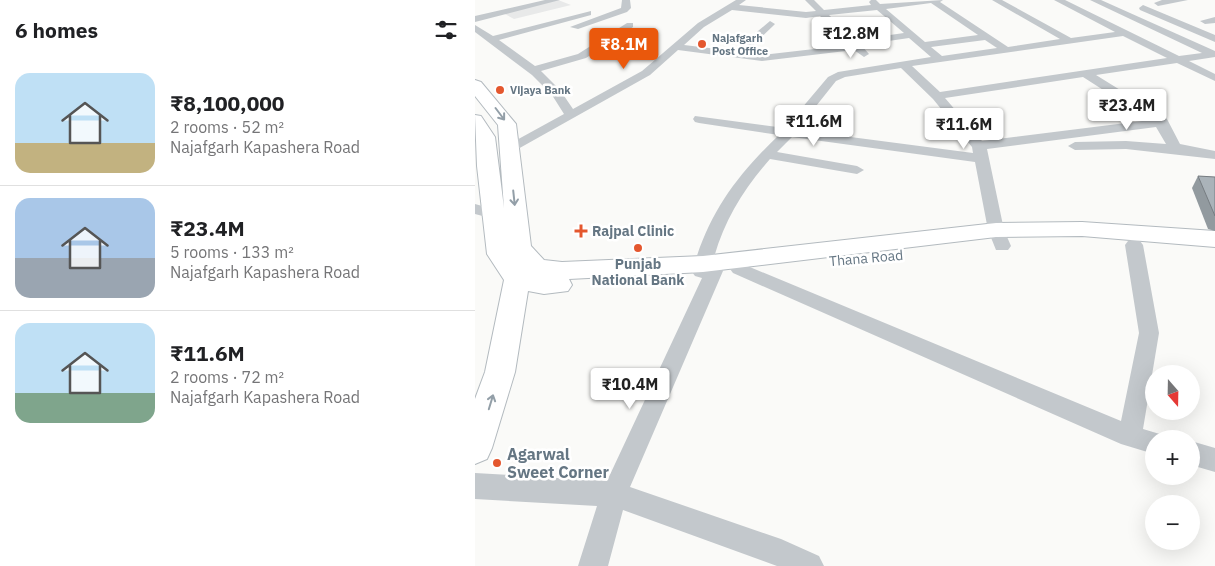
<!DOCTYPE html>
<html lang="en">
<head>
<meta charset="utf-8">
<style>
	:root { --surface:#fff; --page:#f2f2f2; --text:#202124; --muted:#757577; --line:#e0e0e0; --accent:#ea580c }
	body { margin:0; font-family:"IBM Plex Sans",sans-serif; background:var(--page); color:var(--text); height:100vh; display:flex; flex-direction:column; font-size:19px; white-space:nowrap }
	* { box-sizing:border-box; margin:0 }
	p { font-size:16px; color:var(--muted) }
	.icon { flex:none; width:28px; height:28px; fill:none; stroke:currentColor; stroke-width:2; stroke-linecap:round; stroke-linejoin:round }
	.map { position:relative; flex:1; overflow:hidden }
	.side { display:flex; flex-direction:column; background:var(--surface); width:475px }
	.side>* { flex:none }
	.needle { width:32px; rotate:160deg }
	.buttons { position:absolute; left:670px; top:365px; display:grid; gap:10px }
	.buttons a { display:grid; place-items:center; width:55px; height:55px; border-radius:50%; background:var(--surface); box-shadow:0 5px 20px #0002; font-size:25px }
	.price { position:absolute; translate:-50% -42px; padding:0 11px; border-radius:5px; background:#fff; color:#222; font-size:16px; line-height:32px; filter:drop-shadow(0 1px 2px #0008) }
	.price::after { content:''; position:absolute; left:50%; top:30px; width:15px; height:11px; margin-left:-8px; background:inherit; clip-path:polygon(0 0,100% 0,50% 100%) }
	.price.on { background:var(--accent); color:#fff }
	ul { padding:0; list-style:none }
	li { display:flex; align-items:center; gap:15px; height:125px; padding:0 15px }
	li+li { border-top:1px solid var(--line) }
	li span { display:grid; place-items:center; flex:none; width:140px; height:100px; border-radius:15px; color:#555 }
	li>.icon { margin-inline-start:auto }
	span .icon { width:60px; height:60px; fill:#fffc; stroke-width:1 }
	li b { font-size:21px }
	h2 { display:flex; justify-content:space-between; align-items:center; height:60px; padding:0 15px; font-size:21px }
	main { display:flex; flex:1; min-height:0 }
	.map>svg:first-child { display:block }
	.built { fill:#e8e9e9 }
	.lines { fill:none; stroke-linecap:round; stroke-linejoin:round }
	.secondary-casing { stroke:#b3babf; stroke-width:2 }
	.minor { fill:#c3c8cc; fill-rule:evenodd }
	.secondary { fill:#fff; fill-rule:evenodd }
	.wall { fill:#929a9f }
	.building { fill:#aab3b9; stroke:#777d82 }
	.oneway { stroke:#939fa8 }
	.poi-dot { fill:#e4572e; stroke:#fff; stroke-width:2 }
	.labels { text-anchor:middle; stroke-width:5; stroke-linejoin:round; paint-order:stroke }
	.far-poi-label { font-size:11px; font-weight:bold; fill:#657683; stroke:#fff; text-anchor:start }
	.poi-label { font-size:14px; font-weight:bold; fill:#657683; stroke:#fff; text-anchor:start }
	.street-label { font-size:14px; fill:#657683; stroke:#fff }
	.near-poi-label { font-size:16px; font-weight:bold; fill:#657683; stroke:#fff; text-anchor:start }
</style>
</head>
<body>
<main>
<section class="side">
<h2>6 homes<svg class="icon" aria-label="filters" viewBox="0 0 24 24"><path d="M4 7h16M4 17h16"/><circle cx="9" cy="7" r="2"/><circle cx="15" cy="17" r="2"/></svg></h2>
<ul>
<li><span style="background:linear-gradient(#bfe0f5 70%,#c2b280 0)"><svg class="icon" aria-label="home" viewBox="0 0 24 24"><path d="M3 11l9-7 9 7M6 9v11h12V9"/></svg></span><div><b>₹8,100,000</b><p>2 rooms · 52 m²</p><p>Najafgarh Kapashera Road</p></div></li>
<li><span style="background:linear-gradient(#a9c7e8 60%,#9aa5b1 0)"><svg class="icon" aria-label="home" viewBox="0 0 24 24"><path d="M3 11l9-7 9 7M6 9v11h12V9"/></svg></span><div><b>₹23.4M</b><p>5 rooms · 133 m²</p><p>Najafgarh Kapashera Road</p></div></li>
<li><span style="background:linear-gradient(#bfe0f5 70%,#7fa58c 0)"><svg class="icon" aria-label="home" viewBox="0 0 24 24"><path d="M3 11l9-7 9 7M6 9v11h12V9"/></svg></span><div><b>₹11.6M</b><p>2 rooms · 72 m²</p><p>Najafgarh Kapashera Road</p></div></li>
</ul>
</section>
<div class="map">
<svg width="740" height="566" viewBox="0 0 740 566">
	<rect width="100%" height="100%" fill="#fafaf8"/>
	<path class="built" d="M83,0l13,5 -57,14 -11,-6z"/>
	<g class="lines">
		<defs>
			<path id="secondary" d="M0,80l6,2 35,42 15,122 13,14 18,2 141,-6 293,-33 86,-1 133,9v16l-133,-11 -86,1 -293,35 -134,7 3,6 -4,6 -24,3 -16,-3 -13,81 -23,76 -5,11 -12,5v-65l10,-27 19,-92 -17,-26 -10,-88 -2,-51 6,1 14,21 9,71 -6,-83 -23,-29z"/>
		</defs>
		<use href="#secondary" class="secondary-casing"/>
		<path class="minor" d="M70,0h15l-85,22v-6z
			M147,0h8l1,8 -4,4 -49,17 -8,-2 51,-19z
			M261,0h10l-7,5 67,7 10,-1 -11,-11h9l10,10 47,-5 -2,-3 2,-2h5l4,4 63,-4 -3,2 68,45 52,-8 -68,-39h10l69,38 44,-6 -61,-32h11l114,56 23,-3 -112,-53h11l114,51v6l-26,4 26,13v7l-38,-18 -81,12 71,44 13,25 35,7v8l-89,-10 -51,1 -7,-4 7,-4 51,-1 40,3 -10,-17 -169,22 17,81 7,16 -3,4h-12l-8,-20 -13,-68 -183,-25 -15,15 80,14 7,4 -7,4 -87,-15c-28,32 -48,65 -58,106l8,2 3,4 -93,216 151,52 38,17 5,10h-47l-154,-56 -15,56h-30l19,-60 -122,-7v-26l132,8 95,-203 -7,-2 -3,-4c16,-58 44,-96 87,-137l-80,-12 -4,-1 -2,-3 2,-3 90,12 43,-51 10,-5 93,-15 -22,-19 -48,7 8,9 -5,3 -10,-7 -92,11 -84,-11 -28,25 -141,79 -5,-1 -2,-3 2,-3 60,-33 -12,-19 -20,-20 -57,-43v-7l18,11 98,-25v4l-92,25 36,26 43,-12 49,-31h6v4l-47,31 -45,13 19,19 13,19 69,-38 56,-48zM456,3l47,32 -53,7 -39,-33zM257,10l74,8 14,-2 29,29 -87,10 -17,-2 28,-27 2,-2 -5,-3 -36,30 -50,-6 20,-18zM402,10l27,23 -49,7 -26,-25zM648,36l44,22 -227,34 -28,-26zM510,40l12,8 -55,8 -11,-9zM426,68l32,31 39,48 1,6 -176,-23 39,-49 9,-4zM608,77l67,43 -168,21 -37,-43z
			M687,0h26l-30,6 -4,-3z
			M668,5l72,30v7l-75,-32 -1,-2z
			M740,17v6l-10,1 -5,-3z
			M0,204l25,7 2,3 -8,5 -19,-5z
			M659,239l6,2 3,4 16,88 -16,96 20,6 1,4h-10v15l-33,-10 -388,-171 -3,-4 3,-4 6,-2 6,2 376,156 18,-88 -14,-88 3,-4z
			M716,441l24,7v24l-24,-7z"/>
		<use href="#secondary" class="secondary"/>
	</g>
	<path class="wall" d="M723,176l17,1v54l-7,-2 -16,-41z"/>
	<path class="building" d="M723,176l17,1v39z"/>
	<defs><path id="oneway-shaft" d="M-6 0H5M1.5-3L5.5 0L1.5 3" fill="none" stroke-width="1.6" stroke-linecap="round" stroke-linejoin="round" transform="scale(1.25)"/></defs>
	<g class="oneway">
		<use href="#oneway-shaft" transform="translate(25 114) rotate(53)"/>
		<use href="#oneway-shaft" transform="translate(39 198) rotate(84)"/>
		<use href="#oneway-shaft" transform="translate(16 402) rotate(-73)"/>
	</g>
	<g class="poi-dot">
		<circle cx="227" cy="44" r="5"/>
		<circle cx="25" cy="90" r="5"/>
		<path d="M103.5 223.5h5v5h5v5h-5v5h-5v-5h-5v-5h5z"/>
		<circle cx="163" cy="248" r="5"/>
		<circle cx="22" cy="463" r="5"/>
	</g>
	<g class="labels">
		<g class="far-poi-label">
			<text x="237" y="42">Najafgarh<tspan x="237" dy="13">Post Office</tspan></text>
			<text x="35" y="94">Vijaya Bank</text>
		</g>
		<g class="poi-label">
			<text x="117" y="236">Rajpal Clinic</text>
			<text x="163" y="269" text-anchor="middle">Punjab<tspan x="163" dy="16">National Bank</tspan></text>
		</g>
		<g class="street-label">
			<text transform="translate(391 258) rotate(-5)" y="5">Thana Road</text>
		</g>
		<g class="near-poi-label">
			<text x="32" y="460">Agarwal<tspan x="32" dy="18">Sweet Corner</tspan></text>
		</g>
	</g>
</svg>
<div class="buttons">
<a><svg class="needle" viewBox="-14 -14 28 28"><path d="M0-13l5 13h-10z" fill="#e53935"/><path d="M0 13l5-13h-10z" fill="#757577"/></svg></a>
<a>+</a>
<a>−</a>
</div>
<b class="price" style="left:376px;top:59px">₹12.8M</b>
<b class="price on" style="left:149px;top:70px">₹8.1M</b>
<b class="price" style="left:652px;top:131px">₹23.4M</b>
<b class="price" style="left:339px;top:147px">₹11.6M</b>
<b class="price" style="left:489px;top:150px">₹11.6M</b>
<b class="price" style="left:155px;top:410px">₹10.4M</b>
</div>
</main>
</body>
</html>
